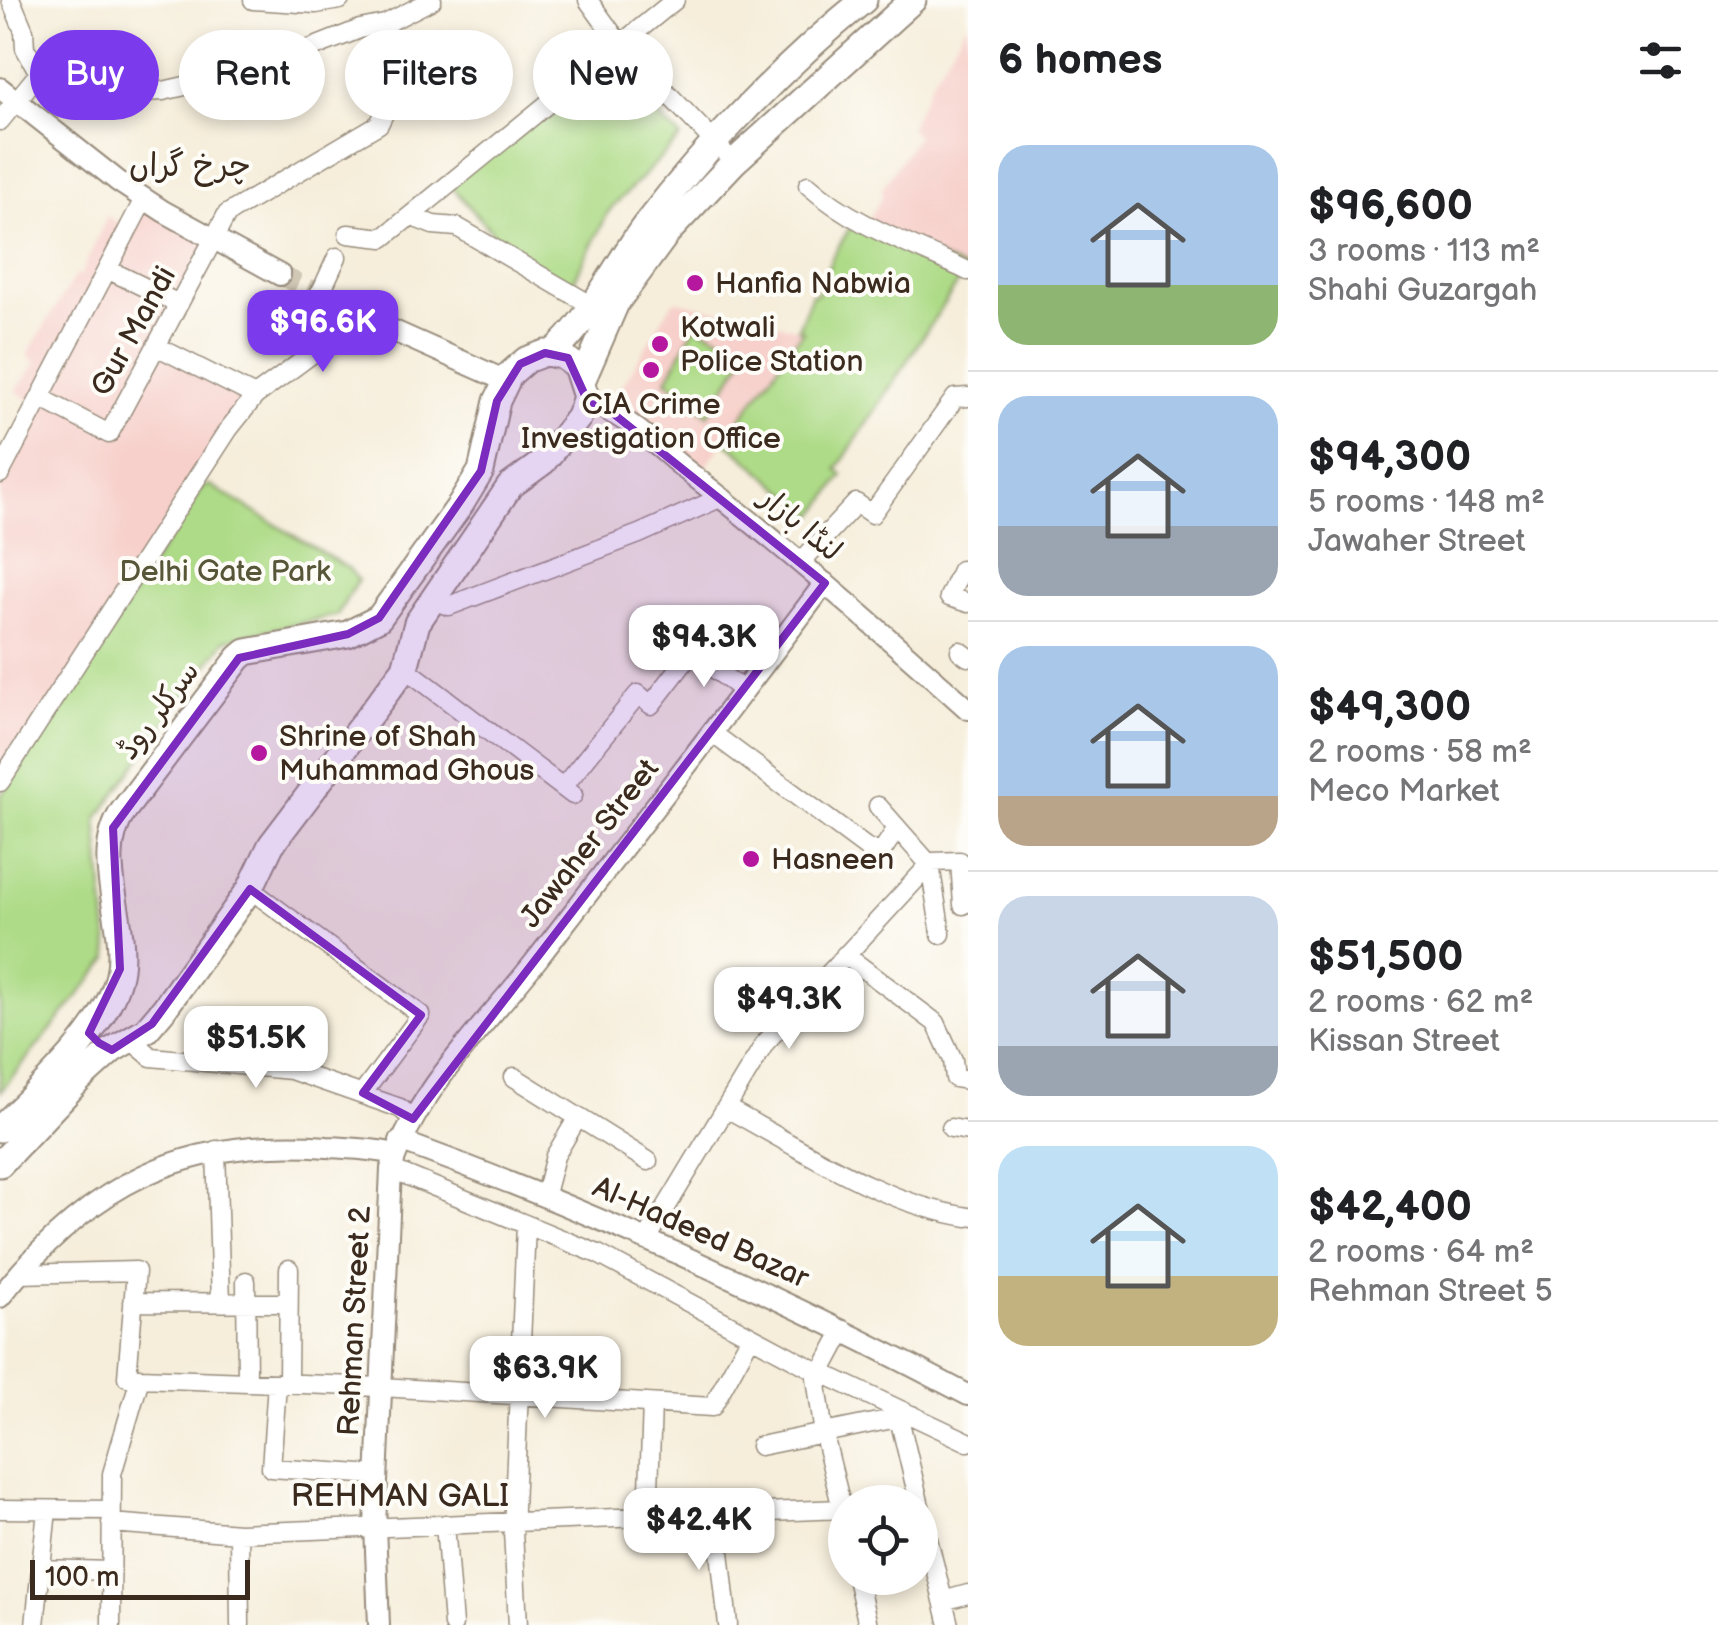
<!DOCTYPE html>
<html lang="en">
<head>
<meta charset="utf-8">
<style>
	:root { --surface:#fff; --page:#f6f6f6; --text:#202124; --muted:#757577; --line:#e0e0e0; --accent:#7c3aed }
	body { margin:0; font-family:"Balsamiq Sans","Playpen Sans Arabic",sans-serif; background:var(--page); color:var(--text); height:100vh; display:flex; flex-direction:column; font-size:38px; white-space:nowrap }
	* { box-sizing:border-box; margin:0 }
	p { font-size:32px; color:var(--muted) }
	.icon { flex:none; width:55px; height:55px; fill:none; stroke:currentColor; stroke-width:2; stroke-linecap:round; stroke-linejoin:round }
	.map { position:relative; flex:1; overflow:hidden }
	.details { display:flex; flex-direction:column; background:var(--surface); width:750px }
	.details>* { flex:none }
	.guide { position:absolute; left:30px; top:30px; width:788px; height:90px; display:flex; gap:20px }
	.controls { position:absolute; left:828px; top:1485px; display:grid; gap:20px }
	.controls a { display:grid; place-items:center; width:110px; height:110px; border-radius:50%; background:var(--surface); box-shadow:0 5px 15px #0003; font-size:50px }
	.scale { position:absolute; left:30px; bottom:25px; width:220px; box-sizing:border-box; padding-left:10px; border:5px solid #3b2a1e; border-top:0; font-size:28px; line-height:35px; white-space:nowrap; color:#3b2a1e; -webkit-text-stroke:8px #fdfcf7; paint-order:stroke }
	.price { position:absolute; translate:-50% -85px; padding:0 22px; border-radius:20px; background:#fff; color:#222; font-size:32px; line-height:65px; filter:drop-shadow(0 2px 5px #0008) }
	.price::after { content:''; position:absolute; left:50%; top:60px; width:30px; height:22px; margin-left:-15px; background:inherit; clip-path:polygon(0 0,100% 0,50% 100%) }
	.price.current { background:var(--accent); color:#fff }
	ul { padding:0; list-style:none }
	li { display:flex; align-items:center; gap:30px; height:250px; padding:0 30px }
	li+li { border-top:2px solid var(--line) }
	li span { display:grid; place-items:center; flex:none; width:280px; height:200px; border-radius:30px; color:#555 }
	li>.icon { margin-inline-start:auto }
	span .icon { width:120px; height:120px; fill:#fffc; stroke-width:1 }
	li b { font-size:42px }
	h2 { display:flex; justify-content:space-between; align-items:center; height:120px; padding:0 30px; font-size:42px }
	.pill { padding:0 35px; border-radius:45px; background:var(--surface); box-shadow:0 5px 15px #0003; font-size:35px; line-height:90px }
	.pill.current { background:var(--accent); color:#fff }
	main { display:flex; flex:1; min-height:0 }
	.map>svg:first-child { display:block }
	.built { fill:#f7d0cb }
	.green { fill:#aedb87; stroke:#748252; stroke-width:2.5 }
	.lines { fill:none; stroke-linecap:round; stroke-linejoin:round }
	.tertiary-tunnel { stroke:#d1c7b5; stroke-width:20; stroke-dasharray:20 10; stroke-linecap:butt }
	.minor-casing { stroke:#988c7c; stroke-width:21 }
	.tertiary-casing { stroke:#988c7c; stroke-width:24 }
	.primary-casing { stroke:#988c7c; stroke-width:29 }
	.minor { stroke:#fff; stroke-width:18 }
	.tertiary { stroke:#fff; stroke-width:20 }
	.primary { stroke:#fff; stroke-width:25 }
	.marked { fill:#7b2cbf; fill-opacity:0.2; stroke:#7b2cbf; stroke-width:8; stroke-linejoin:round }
	.poi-dot { fill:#b5179e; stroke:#fdfcf7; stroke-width:4 }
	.labels { text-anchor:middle; stroke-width:8; stroke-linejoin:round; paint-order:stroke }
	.poi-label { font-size:30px; fill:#3b2a1e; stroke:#fdfcf7; text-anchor:start }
	.street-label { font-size:30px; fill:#3b2a1e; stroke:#fdfcf7 }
	.park-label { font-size:30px; fill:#585638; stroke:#fdfcf7 }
	.neighbourhood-label { font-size:32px; fill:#3b2a1e; stroke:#fdfcf7 }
</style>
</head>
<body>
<main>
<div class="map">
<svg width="968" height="1625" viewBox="0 0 968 1625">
	<rect width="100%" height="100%" fill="#fdfcf7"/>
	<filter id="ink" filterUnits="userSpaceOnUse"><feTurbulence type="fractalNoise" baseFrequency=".01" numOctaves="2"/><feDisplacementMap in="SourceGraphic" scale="20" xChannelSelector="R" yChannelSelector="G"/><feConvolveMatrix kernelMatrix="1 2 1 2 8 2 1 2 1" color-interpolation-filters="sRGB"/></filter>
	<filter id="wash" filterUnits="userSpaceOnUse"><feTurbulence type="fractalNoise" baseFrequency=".0048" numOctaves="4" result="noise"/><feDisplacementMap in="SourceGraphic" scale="40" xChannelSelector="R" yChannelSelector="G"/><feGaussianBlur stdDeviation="2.25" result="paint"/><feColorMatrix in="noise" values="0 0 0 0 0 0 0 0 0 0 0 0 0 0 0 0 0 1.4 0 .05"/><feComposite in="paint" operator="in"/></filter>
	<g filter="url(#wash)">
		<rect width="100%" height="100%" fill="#f6eedb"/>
		<path class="built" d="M968,22v250l-102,-47 17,-31 -2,-4 36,-54 -8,-8 23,-48z
			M144,199l70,41 -58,106 99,50 -255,386v-311l35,-67 -19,-13 20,-28 -9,-8 49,-81 4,2 27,-60 21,13z
			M674,300l130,30 -105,146 -89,-70z"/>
		<path class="green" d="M614,51l55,58 -10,9 22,19 -72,74 -38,75 -81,-42 2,-12 -43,-48z
			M855,219l111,51 -129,199 6,6 -28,41 -90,-75 78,-110 -5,-2 14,-35h5l16,-38z
			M695,326l54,23 -41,66 -41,-35z
			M210,485l139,84 9,11 -21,35 -112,25 -128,179 12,139 -109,134v-295l202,-310z"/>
	</g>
	<g filter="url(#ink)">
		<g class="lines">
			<path class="tertiary-tunnel" d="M280,275l40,19"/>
			<defs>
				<path id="minor" d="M11,0l13,31 1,17 14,25
					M253,0l63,4 24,-4
					M588,0l31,43 104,108
					M0,121l39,-48 104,19 20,-1 96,-22 101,-40 25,-5 47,-24
					M808,185c46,41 105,60 160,86
					M410,216l23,9 24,2 134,78
					M348,234l35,4 292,-238
					M109,270l70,34
					M320,294l17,-37
					M156,346l99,50
					M41,398l68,36 118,-220 152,-90 21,-43 -1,-21 -14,-36
					M0,474l144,-275
					M801,562l55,-59 16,11 83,-116 13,-1
					M968,573l-7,-3 -12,27 19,6
					M432,600l17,6 190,-72 83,-37
					M960,651l8,6
					M405,668l168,127
					M712,733l159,118 13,-3 13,-20
					M0,782l228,-352 27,-34 107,-79
					M563,787l75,-93 13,11 41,-53 52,39
					M878,806l52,59 11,69
					M250,889l171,126 -58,78
					M845,955l91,68 17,37 2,18 13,2
					M131,1040l20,17 140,13 109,38 13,11
					M514,1077l134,84
					M726,1108c77,41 155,96 242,109
					M951,1128l17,3
					M216,1150l5,152
					M391,1169l207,85 209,112 161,76
					M545,1194l10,-38 23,-39
					M647,1239l118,-196 167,-181 28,-1 3,44
					M19,1274l117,-3 -9,106 13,1 -28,96 -1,151
					M246,1281l1,100
					M133,1302l155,1
					M815,1370l9,65 21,86
					M821,1373l23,-43
					M140,1378l241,9 331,20 39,-71
					M277,1383l-6,85 106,7
					M288,1383l1,-114
					M899,1418l20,84
					M760,1446l152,-31
					M920,1506l29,119
					M0,1509l111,1
					M716,1515l12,110
					M648,1518l4,-114
					M111,1523l128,10 603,-24
					M445,1524l8,101
					M239,1533l1,92
					M41,1569l70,2
					M857,1578l11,47
					M943,1601l25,-7
					M35,1625l12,-115
					M518,1625l-5,-94 13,-306"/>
				<path id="tertiary" d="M0,88l119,94 44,29 117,64
					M320,294l2,5 184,82
					M586,402c38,10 70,44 100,68 98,76 190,157 282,239
					M400,1141c196,71 384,157 568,254
					M0,1297c89,-112 182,-161 327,-150 23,1 46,2 69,7
					M379,1625l-4,-99 16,-357c27,-81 95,-144 147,-211 96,-124 193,-249 287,-375"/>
				<path id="primary" d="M552,353c35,-27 65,-91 94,-129 61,-79 140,-161 218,-224
					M583,379l33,-76 52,-71 66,-70 179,-162
					M0,1129c38,-39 112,-103 120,-160 7,-53 -29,-111 4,-159l115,-152 7,-6 102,-18 31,-16 82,-114 20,-33 16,-70 13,-27 16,-14 19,-7 17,3 14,10 10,31 -7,20 -36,45 -33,24 -93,137 -12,45 -134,177 -21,44 -86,120 -18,21 -34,20 -33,30 -79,84"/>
			</defs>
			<use href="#minor" class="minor-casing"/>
			<use href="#tertiary" class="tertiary-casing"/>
			<use href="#primary" class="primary-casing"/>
			<use href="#minor" class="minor"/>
			<use href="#tertiary" class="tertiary"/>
			<use href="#primary" class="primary"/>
		</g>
	</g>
	<path class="marked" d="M545,353l23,5 20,44 22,9 215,172 -412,536 -50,-26 58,-78 -171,-126 -98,135 -40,26 -13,-7 -10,-10 31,-64 -7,-141 126,-170 109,-24 31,-16 102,-147 16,-70 23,-37z"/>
	<g class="poi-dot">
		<circle cx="695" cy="283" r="10"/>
		<circle cx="660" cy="344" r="10"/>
		<circle cx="651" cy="370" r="10"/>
		<circle cx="259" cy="753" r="10"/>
		<circle cx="751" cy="859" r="10"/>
	</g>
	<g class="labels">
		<g class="poi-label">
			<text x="715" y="293">Hanfia Nabwia</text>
			<text x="680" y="337">Kotwali<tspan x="680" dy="34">Police Station</tspan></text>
			<text x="651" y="414" text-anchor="middle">CIA Crime<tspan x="651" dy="34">Investigation Office</tspan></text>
			<text x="279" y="746">Shrine of Shah<tspan x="279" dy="34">Muhammad Ghous</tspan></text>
			<text x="771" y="869">Hasneen</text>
		</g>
		<g class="street-label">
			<text transform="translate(133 331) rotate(-61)" y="10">Gur Mandi</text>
			<text transform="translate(801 524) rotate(40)" y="10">لنڈا بازار</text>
			<text transform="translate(158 710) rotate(-53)" y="10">سرکلر روڈ</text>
			<text transform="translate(589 843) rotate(-52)" y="10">Jawaher Street</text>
			<text transform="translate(701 1232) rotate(24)" y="10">Al-Hadeed Bazar</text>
			<text transform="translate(354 1321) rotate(-87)" y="10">Rehman Street 2</text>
		</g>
		<g class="park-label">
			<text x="225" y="581">Delhi Gate Park</text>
		</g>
		<g class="neighbourhood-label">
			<text x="190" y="176">چرخ گراں</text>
			<text x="400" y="1506">REHMAN GALI</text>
		</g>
	</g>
</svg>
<div class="controls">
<a><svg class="icon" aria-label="locate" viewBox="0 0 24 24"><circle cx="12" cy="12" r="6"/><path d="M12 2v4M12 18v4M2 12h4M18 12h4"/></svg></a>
</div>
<div class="scale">100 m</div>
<b class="price current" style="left:323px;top:375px">$96.6K</b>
<b class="price" style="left:704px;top:690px">$94.3K</b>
<b class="price" style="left:789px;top:1052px">$49.3K</b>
<b class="price" style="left:256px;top:1091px">$51.5K</b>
<b class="price" style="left:545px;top:1421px">$63.9K</b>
<b class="price" style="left:699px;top:1573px">$42.4K</b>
<div class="guide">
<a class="pill current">Buy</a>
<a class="pill">Rent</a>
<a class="pill">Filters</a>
<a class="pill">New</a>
</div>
</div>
<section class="details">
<h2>6 homes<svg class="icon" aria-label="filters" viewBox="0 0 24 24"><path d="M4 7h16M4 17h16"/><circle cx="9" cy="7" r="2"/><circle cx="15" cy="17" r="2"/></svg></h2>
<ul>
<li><span style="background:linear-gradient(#a9c7e8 70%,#8fb573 0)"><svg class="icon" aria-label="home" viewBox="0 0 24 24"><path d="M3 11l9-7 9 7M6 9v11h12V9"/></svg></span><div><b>$96,600</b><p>3 rooms · 113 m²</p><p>Shahi Guzargah</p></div></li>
<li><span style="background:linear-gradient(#a9c7e8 65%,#9aa5b1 0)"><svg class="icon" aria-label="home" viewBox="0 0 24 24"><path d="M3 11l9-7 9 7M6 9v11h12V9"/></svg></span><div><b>$94,300</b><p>5 rooms · 148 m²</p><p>Jawaher Street</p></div></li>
<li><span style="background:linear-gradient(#a9c7e8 75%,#b9a48a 0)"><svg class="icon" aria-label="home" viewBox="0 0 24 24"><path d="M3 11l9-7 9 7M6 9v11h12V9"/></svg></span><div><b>$49,300</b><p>2 rooms · 58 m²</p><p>Meco Market</p></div></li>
<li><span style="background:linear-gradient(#c9d6e8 75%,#9aa5b1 0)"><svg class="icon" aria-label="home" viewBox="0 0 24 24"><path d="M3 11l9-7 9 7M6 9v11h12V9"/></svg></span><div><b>$51,500</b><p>2 rooms · 62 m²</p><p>Kissan Street</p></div></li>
<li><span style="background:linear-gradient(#bfe0f5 65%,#c2b280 0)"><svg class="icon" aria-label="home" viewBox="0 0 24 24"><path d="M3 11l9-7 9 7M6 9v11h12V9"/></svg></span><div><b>$42,400</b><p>2 rooms · 64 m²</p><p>Rehman Street 5</p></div></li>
</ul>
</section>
</main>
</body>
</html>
